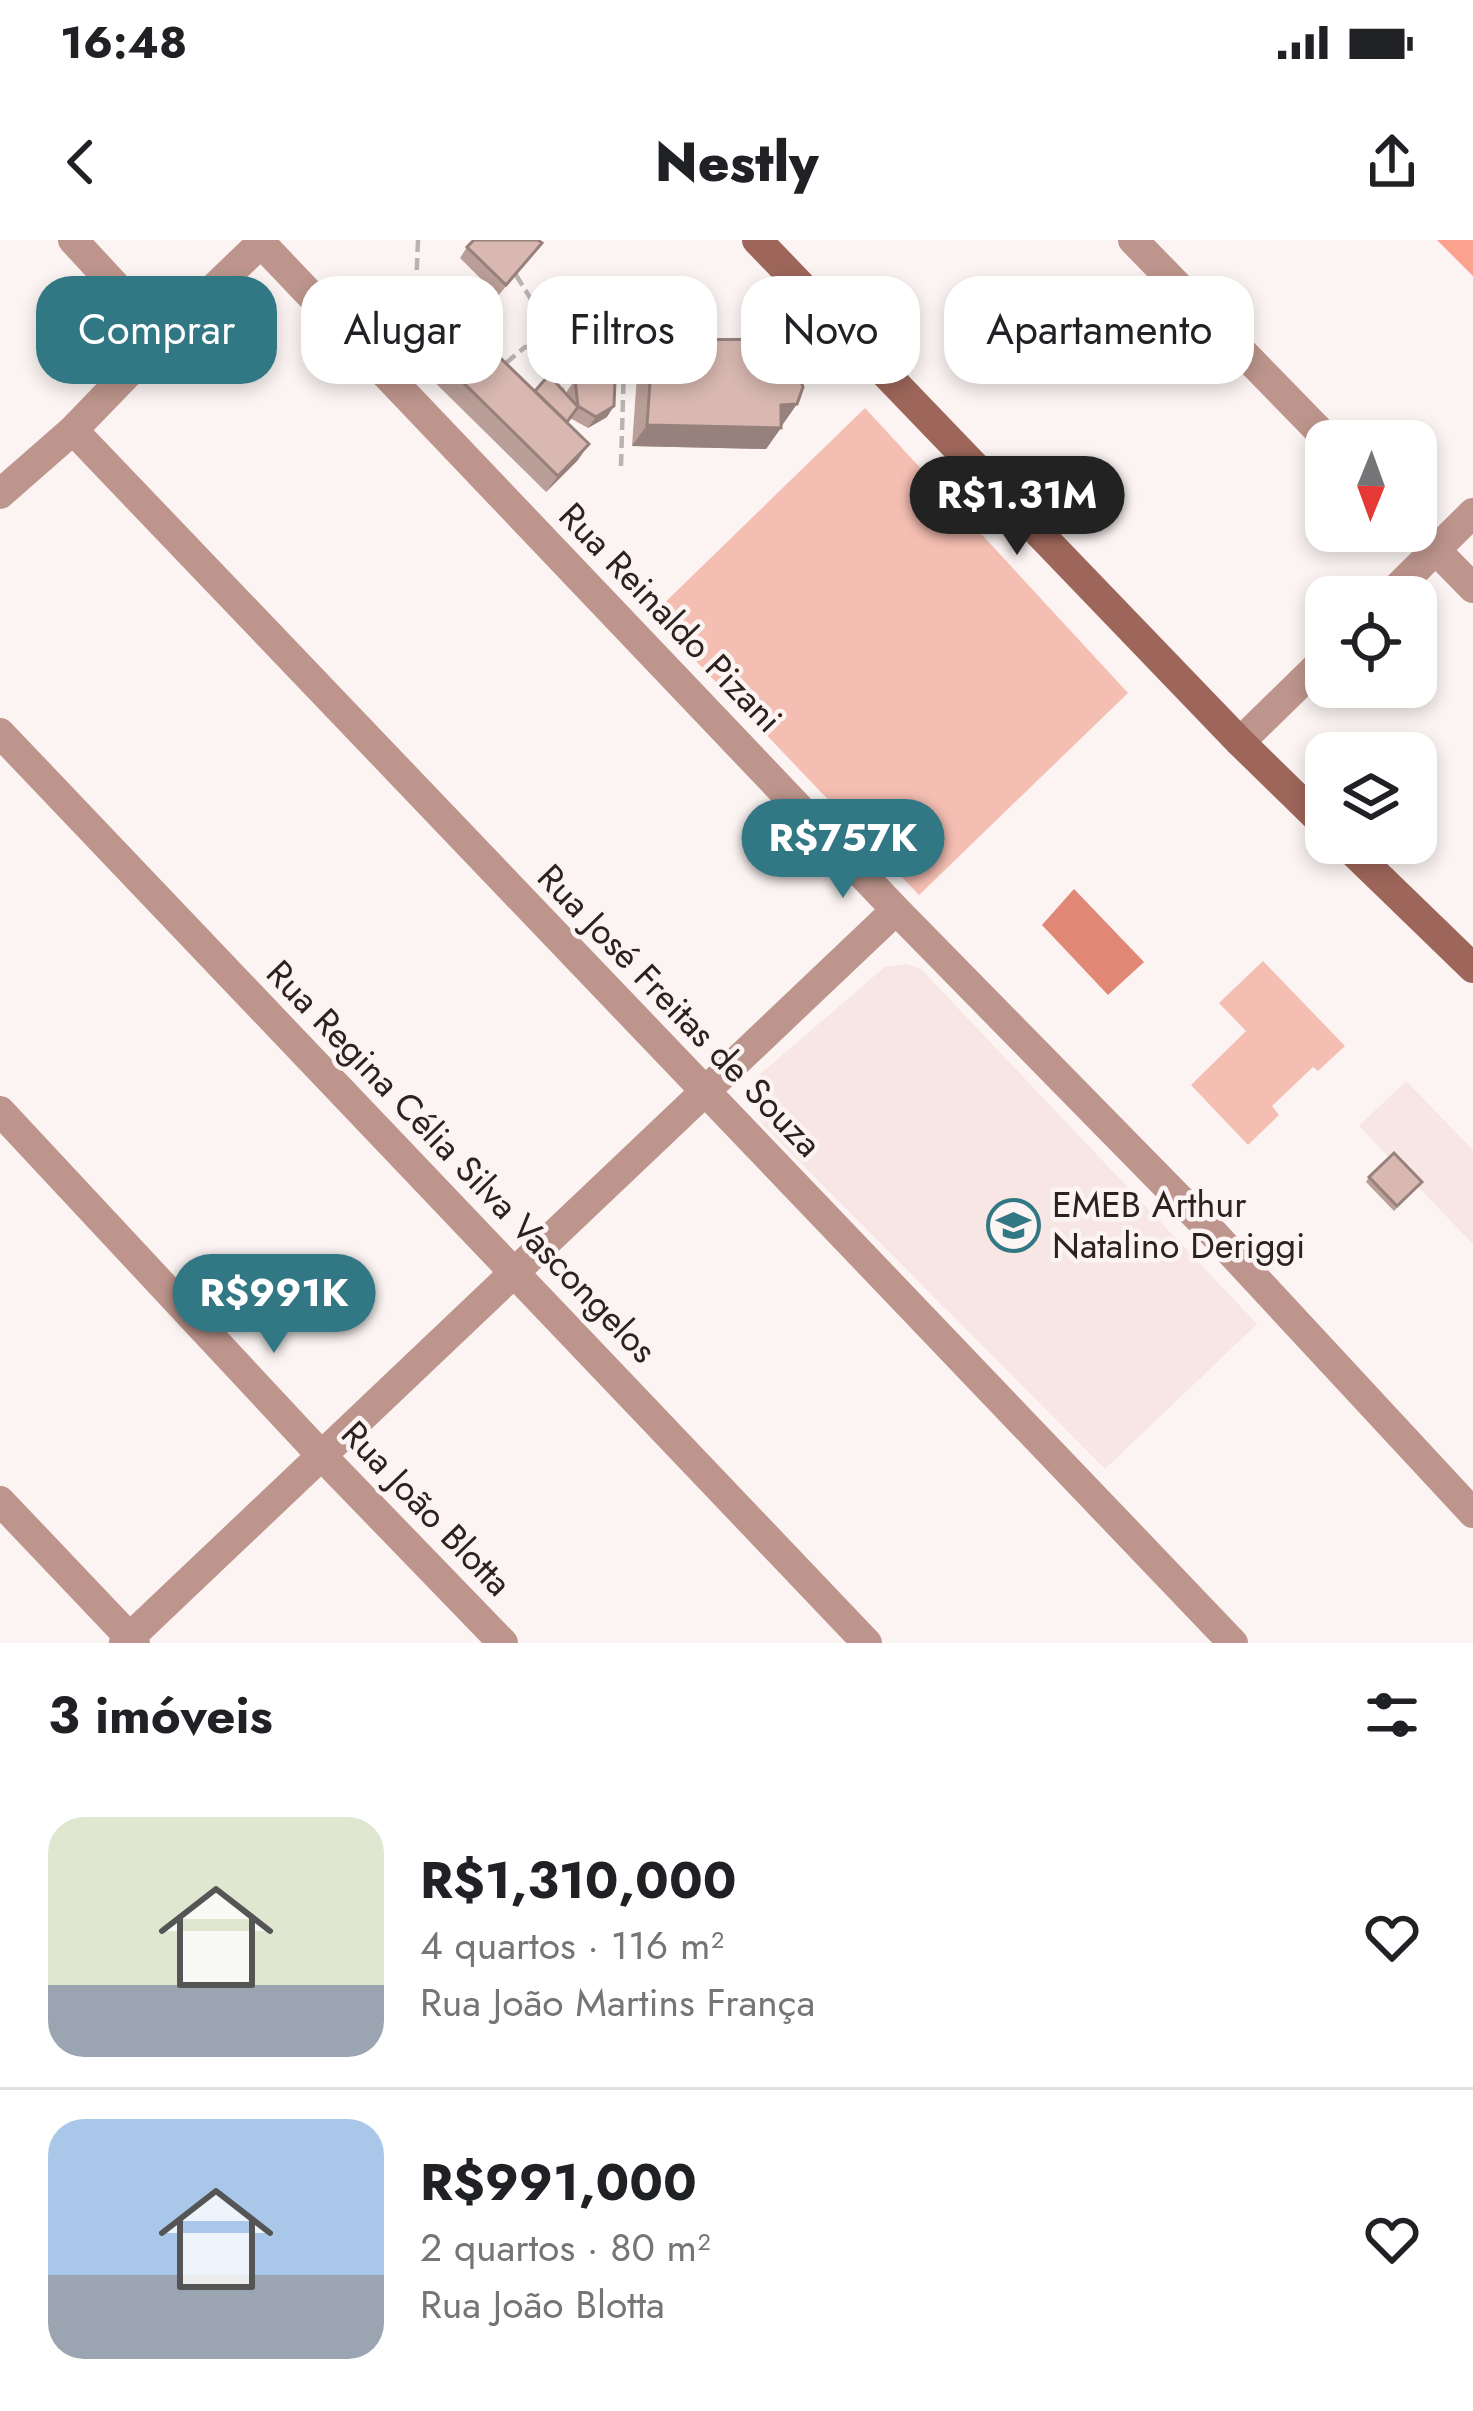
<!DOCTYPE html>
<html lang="pt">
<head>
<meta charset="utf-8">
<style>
	:root { --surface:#fff; --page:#f6f6f6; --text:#202124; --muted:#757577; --line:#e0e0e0; --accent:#317784 }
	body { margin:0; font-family:Jost,sans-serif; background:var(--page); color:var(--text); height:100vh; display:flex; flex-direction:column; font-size:45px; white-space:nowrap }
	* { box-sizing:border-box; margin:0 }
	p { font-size:39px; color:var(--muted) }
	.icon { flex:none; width:66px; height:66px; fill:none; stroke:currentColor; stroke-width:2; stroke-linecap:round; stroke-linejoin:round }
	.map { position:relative; height:1403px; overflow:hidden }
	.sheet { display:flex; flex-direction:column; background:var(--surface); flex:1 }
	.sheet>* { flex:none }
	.banner { position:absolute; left:36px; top:36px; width:1401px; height:108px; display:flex; gap:24px }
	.needle { width:78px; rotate:181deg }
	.fabs { position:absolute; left:1305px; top:180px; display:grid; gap:24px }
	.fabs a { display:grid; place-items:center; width:132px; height:132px; border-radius:24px; background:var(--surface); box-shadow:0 6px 18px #0003; font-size:60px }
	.price { position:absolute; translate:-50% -102px; padding:0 27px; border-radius:42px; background:var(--accent); color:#fff; font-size:39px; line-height:78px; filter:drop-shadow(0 3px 6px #0008) }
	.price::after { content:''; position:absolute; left:50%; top:72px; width:36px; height:27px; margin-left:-18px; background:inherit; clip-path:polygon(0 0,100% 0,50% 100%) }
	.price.active { background:#222; color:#fff }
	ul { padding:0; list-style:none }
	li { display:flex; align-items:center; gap:36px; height:300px; padding:0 48px }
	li+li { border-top:3px solid var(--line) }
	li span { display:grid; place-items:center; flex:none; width:336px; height:240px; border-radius:36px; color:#555 }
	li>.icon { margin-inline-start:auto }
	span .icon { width:144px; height:144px; fill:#fffc; stroke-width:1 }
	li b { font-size:51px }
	h2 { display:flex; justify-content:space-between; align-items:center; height:144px; padding:0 48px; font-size:51px }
	.tag { padding:0 42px; border-radius:36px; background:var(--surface); box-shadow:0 6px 18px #0003; font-size:42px; line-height:108px }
	.tag.active { background:var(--accent); color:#fff }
	.status { display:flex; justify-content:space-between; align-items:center; height:84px; padding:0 60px; background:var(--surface); direction:ltr }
	.status svg { height:33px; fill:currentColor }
	header { display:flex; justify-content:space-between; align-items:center; height:156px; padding:0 48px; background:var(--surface); font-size:54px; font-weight:800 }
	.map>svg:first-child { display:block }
	.built { fill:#f7e6e3 }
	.green { fill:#f5beb2 }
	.forest { fill:#fda28f }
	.water { fill:#e08775 }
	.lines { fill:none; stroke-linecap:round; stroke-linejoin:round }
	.path { stroke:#bbb3b1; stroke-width:4.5; stroke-dasharray:12 6; stroke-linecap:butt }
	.street { stroke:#bd958c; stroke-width:30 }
	.secondary { stroke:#9e665a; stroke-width:30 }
	.wall { fill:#ba9e98 }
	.shaded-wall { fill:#97817c }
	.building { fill:#d8b8b1; stroke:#97817c; stroke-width:3 }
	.labels { text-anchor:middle; stroke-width:9; stroke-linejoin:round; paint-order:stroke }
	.street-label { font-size:36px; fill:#2e221f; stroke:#fbf4f2 }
	.poi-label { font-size:36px; fill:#2e221f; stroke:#fbf4f2; text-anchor:start }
</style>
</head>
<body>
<div class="status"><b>16:48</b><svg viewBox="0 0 49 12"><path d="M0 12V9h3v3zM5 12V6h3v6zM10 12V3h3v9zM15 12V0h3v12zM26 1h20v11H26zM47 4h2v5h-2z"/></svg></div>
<header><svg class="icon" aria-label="back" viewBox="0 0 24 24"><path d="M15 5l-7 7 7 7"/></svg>Nestly<svg class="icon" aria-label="share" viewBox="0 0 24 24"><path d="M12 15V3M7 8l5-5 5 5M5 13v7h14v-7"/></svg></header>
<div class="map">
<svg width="1473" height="1403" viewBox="0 0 1473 1403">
	<rect width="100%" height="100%" fill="#fbf4f2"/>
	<path class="built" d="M907,724l15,6 335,354 -152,145 -342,-344 -7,-15 -3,-17 5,-17 127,-109z
		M1406,841l67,69v94l-114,-118z"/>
	<path class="green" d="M865,168l263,285 -209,202 -267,-280z
		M1263,721l82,85 -27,25 -5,-4 -41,39 7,9 -31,30 -57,-60 55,-54 -27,-28z"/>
	<path class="forest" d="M1437,0h36v36z"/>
	<path class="water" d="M1074,649l70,73 -36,33 -66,-70z"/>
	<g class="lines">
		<path class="path" d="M418,0l-2,49 14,18
			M516,35l46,74v44
			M506,123l19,-16 100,5
			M621,226l4,-136"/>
		<path class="street" d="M73,0l90,97
			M1133,0l196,201
			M261,3l635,667 317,323 260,280
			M73,190l1160,1213
			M0,254l73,-64 90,-93 101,-97
			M1416,290l57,58
			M1388,357l85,-84
			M0,493l867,910
			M1240,502l86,-84
			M0,871l321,344 182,188
			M0,1261l135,142
			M124,1403l772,-733"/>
		<path class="secondary" d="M757,0l483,502 86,84
			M1344,603l129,125"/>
	</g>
	<path class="wall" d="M542,3l-44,53 -38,-38 7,-11z
		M418,98l117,53 32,4v-4l8,-11 32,37 -19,11 -18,-10 -3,4 11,38 -32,32 -140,-138z
		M653,100l127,25 17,39 -31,45 -134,-3 6,-85z
		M1369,937l53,5 -28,29 -28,-29z"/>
	<path class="shaded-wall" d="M797,164l-15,21 -15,2 14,-22z
		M614,166l-7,11 -19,11 8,-11z
		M647,185l134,3 -15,21 -134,-3z
		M589,204l-11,16 -32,32 12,-16z"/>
	<path class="building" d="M474,0h64l4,3 -36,42 -39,-38z
		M451,70l138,134 -31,32 -140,-138z
		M781,99l-1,26 16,2 7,20 -6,17 -16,1v23l-134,-3 6,-85z
		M597,128l18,12 -1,26 -18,11 -18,-11 -3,-26z
		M549,135l29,32 -11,15 -32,-31z
		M1394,913l28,29 -25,24 -28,-29z"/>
	<defs>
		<symbol id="school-ring" viewBox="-11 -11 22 22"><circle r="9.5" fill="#fbf4f2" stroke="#317784" stroke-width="1.5"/><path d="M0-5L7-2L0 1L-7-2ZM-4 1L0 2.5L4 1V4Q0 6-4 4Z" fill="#317784"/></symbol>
	</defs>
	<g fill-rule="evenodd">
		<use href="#school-ring" x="984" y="956" width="59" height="59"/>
	</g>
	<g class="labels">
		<g class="street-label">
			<text transform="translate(671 377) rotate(46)" y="13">Rua Reinaldo Pizani</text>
			<text transform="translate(680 770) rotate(46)" y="13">Rua José Freitas de Souza</text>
			<text transform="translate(462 921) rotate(46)" y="13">Rua Regina Célia Silva Vascongelos</text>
			<text transform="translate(427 1268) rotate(46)" y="13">Rua João Blotta</text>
		</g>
		<g class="poi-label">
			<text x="1052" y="977">EMEB Arthur<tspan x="1052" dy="41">Natalino Deriggi</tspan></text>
		</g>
	</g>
</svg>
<div class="fabs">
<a><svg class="needle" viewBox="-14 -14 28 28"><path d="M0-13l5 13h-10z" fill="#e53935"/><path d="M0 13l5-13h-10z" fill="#757577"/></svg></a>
<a><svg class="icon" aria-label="locate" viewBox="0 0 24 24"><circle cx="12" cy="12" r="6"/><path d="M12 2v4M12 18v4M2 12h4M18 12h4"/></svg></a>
<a><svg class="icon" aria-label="layers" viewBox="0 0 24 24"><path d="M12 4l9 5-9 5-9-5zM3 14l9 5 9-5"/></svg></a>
</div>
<b class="price active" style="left:1017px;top:318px">R$1.31M</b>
<b class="price" style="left:843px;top:661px">R$757K</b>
<b class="price" style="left:274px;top:1116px">R$991K</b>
<div class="banner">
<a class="tag active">Comprar</a>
<a class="tag">Alugar</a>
<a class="tag">Filtros</a>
<a class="tag">Novo</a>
<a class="tag">Apartamento</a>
</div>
</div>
<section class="sheet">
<h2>3 imóveis<svg class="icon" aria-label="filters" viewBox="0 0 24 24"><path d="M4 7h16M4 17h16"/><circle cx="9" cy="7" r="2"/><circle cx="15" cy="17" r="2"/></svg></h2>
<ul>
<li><span style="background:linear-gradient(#dfe7d0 70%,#9aa5b1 0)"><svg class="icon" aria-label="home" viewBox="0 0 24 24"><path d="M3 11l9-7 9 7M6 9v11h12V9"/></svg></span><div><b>R$1,310,000</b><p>4 quartos · 116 m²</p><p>Rua João Martins França</p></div><svg class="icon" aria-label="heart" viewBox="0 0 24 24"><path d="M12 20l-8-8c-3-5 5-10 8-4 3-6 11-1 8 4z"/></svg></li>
<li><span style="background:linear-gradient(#a9c7e8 65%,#9aa5b1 0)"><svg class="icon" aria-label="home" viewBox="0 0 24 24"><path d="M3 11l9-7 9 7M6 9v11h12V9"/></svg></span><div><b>R$991,000</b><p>2 quartos · 80 m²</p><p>Rua João Blotta</p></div><svg class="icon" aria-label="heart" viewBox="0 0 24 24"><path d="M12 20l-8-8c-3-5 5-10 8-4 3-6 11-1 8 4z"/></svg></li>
</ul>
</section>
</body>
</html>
